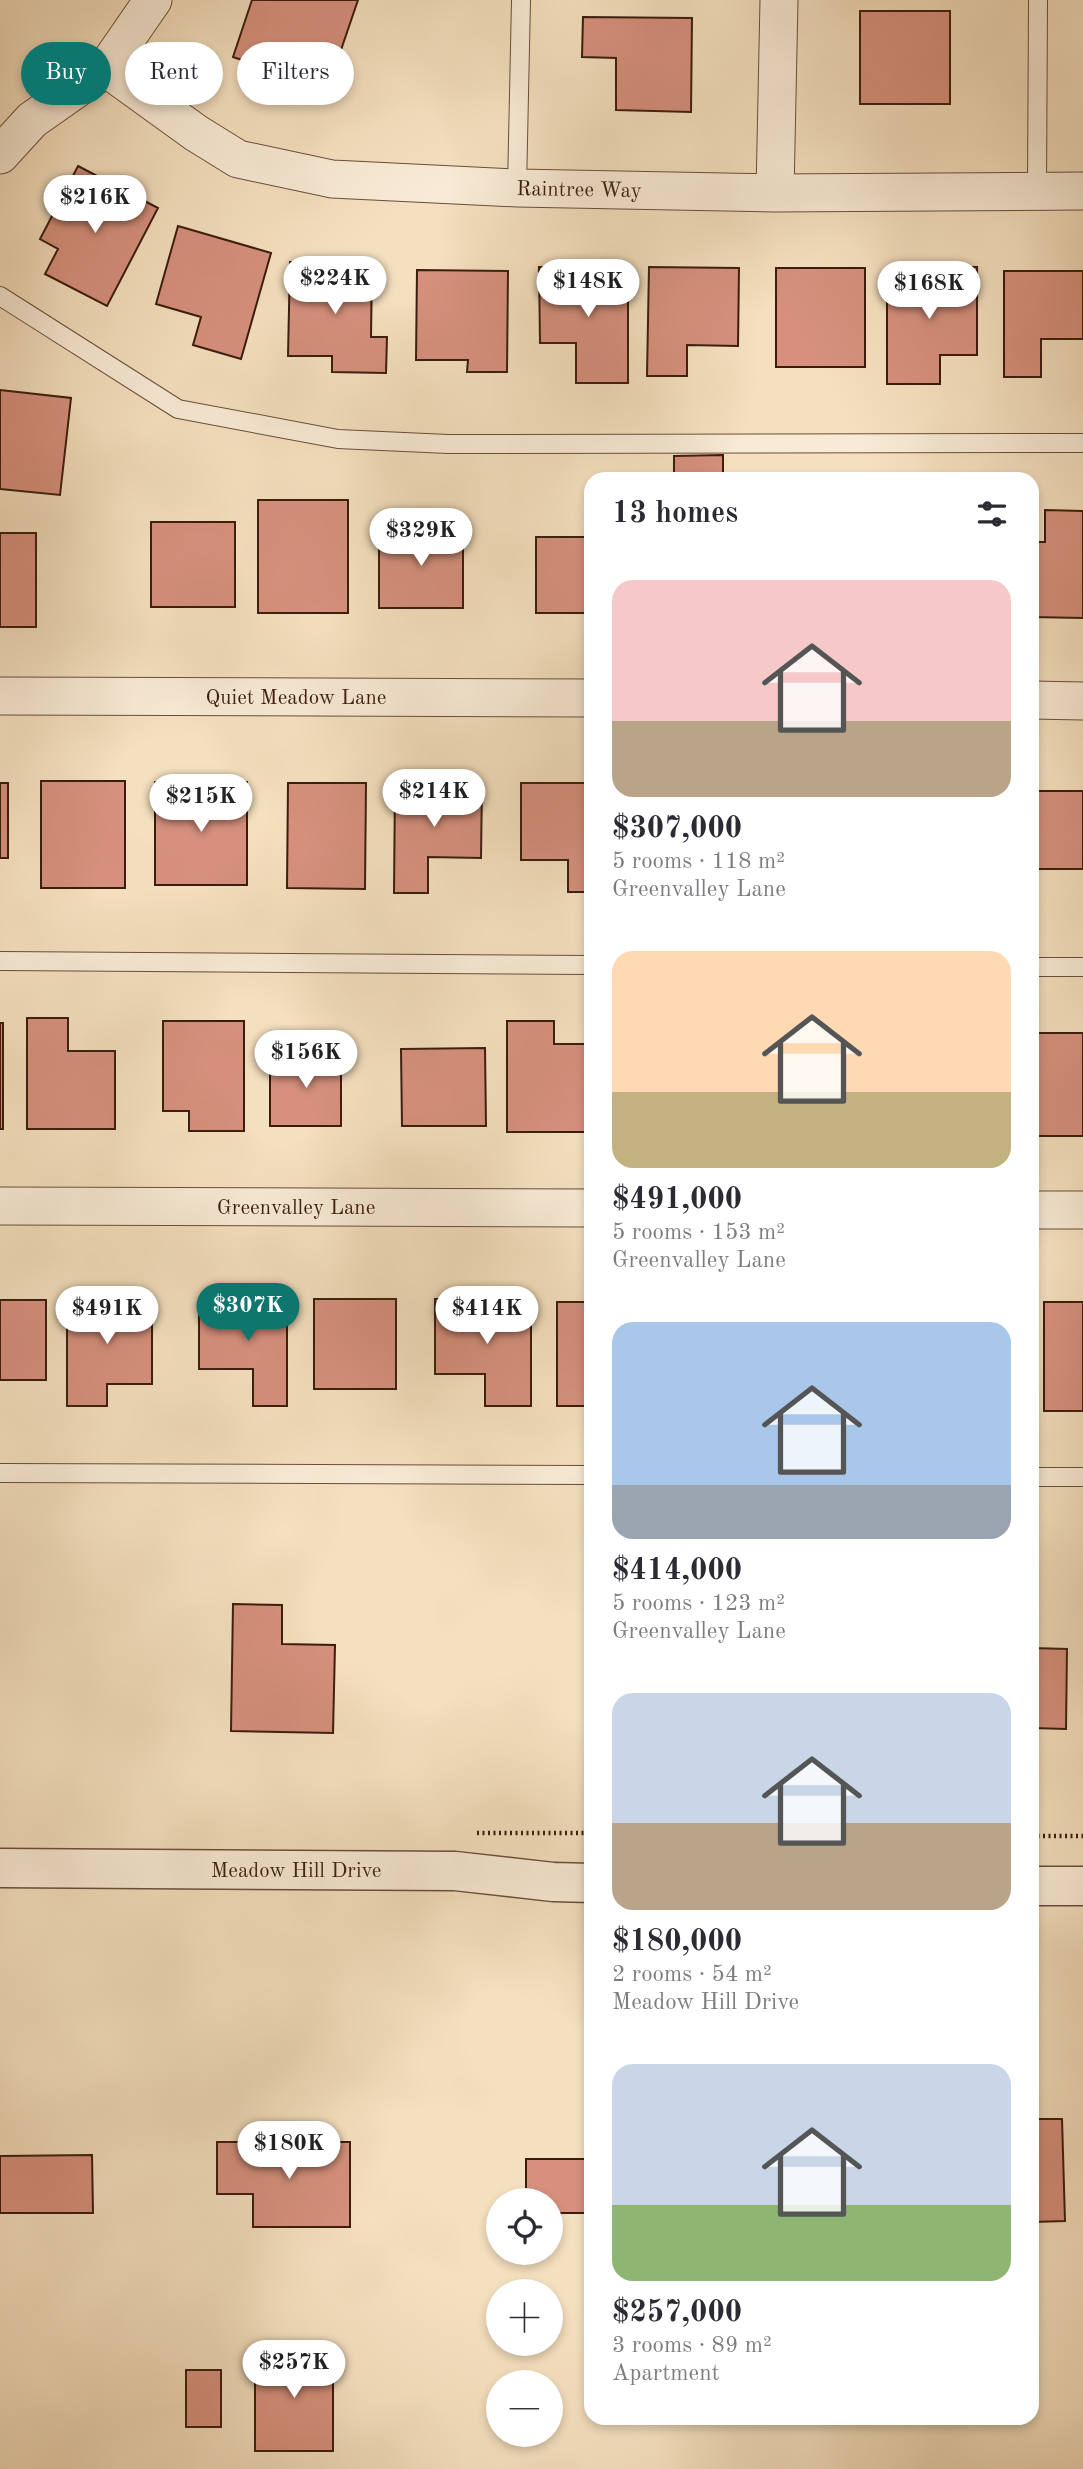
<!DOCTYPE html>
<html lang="en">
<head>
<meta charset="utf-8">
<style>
	:root { --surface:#fff; --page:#f2f2f3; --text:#2b2b33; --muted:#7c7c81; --accent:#0f766e }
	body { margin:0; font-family:"Old Standard TT",serif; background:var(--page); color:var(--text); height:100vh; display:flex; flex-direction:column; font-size:26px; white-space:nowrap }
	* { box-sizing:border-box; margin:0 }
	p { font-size:23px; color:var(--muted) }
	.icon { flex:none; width:38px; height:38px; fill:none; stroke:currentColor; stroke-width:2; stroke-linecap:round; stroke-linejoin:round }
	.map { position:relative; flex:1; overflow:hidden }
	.drawer { position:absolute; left:584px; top:472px; width:455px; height:1953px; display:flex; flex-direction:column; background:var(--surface); border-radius:21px; box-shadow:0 4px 10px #0003 }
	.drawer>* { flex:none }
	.top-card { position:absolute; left:21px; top:42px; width:458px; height:63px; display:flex; gap:14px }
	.fabs { position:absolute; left:486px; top:2188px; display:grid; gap:14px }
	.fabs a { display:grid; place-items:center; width:77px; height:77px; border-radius:50%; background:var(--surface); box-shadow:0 4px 10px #0003; font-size:35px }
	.price { position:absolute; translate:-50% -60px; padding:0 16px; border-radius:24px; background:#fff; color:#222; font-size:23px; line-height:46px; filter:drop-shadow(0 2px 4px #0008) }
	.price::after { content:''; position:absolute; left:50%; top:42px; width:21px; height:16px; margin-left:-10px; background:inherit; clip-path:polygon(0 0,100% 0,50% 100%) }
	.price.on { background:var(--accent); color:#fff }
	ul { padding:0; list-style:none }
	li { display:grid; align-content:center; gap:14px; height:371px; padding:0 28px }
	li span { display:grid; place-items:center; height:217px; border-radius:21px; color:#555 }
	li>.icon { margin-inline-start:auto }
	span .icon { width:126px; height:126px; fill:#fffc; stroke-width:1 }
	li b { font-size:30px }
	h2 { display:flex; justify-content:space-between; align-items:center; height:84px; padding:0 28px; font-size:30px }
	.chip { padding:0 24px; border-radius:32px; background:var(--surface); box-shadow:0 4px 10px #0003; font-size:24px; line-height:63px }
	.chip.on { background:var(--accent); color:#fff }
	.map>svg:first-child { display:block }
	.building { fill:#d6907d; stroke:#3b1d0e; stroke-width:2 }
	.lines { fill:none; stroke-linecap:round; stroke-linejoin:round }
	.service-casing { stroke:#694e3a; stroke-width:20 }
	.minor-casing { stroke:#694e3a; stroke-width:39 }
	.tertiary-casing { stroke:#694e3a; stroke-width:41 }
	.path { stroke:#3b1d0e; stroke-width:4.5; stroke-dasharray:2 3.5; stroke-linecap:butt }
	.service { stroke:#f8ead5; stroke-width:18 }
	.minor { stroke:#f8ead5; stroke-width:37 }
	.tertiary { stroke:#f8ead5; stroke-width:38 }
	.labels { text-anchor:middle; stroke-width:7; stroke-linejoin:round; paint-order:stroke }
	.street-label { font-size:21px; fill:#3b1d0e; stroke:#f8ead5 }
</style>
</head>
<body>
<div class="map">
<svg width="1083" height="2469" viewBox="0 0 1083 2469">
	<rect width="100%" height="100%" fill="#f4dfbe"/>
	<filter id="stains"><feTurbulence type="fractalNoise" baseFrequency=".00286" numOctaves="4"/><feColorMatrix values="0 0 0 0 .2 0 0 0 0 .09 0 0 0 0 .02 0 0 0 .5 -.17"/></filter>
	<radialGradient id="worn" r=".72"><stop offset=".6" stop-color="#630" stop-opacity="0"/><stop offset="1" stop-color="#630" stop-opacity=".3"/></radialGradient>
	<path class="building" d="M252,0h106l-30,88 -95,-31z
		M860,11h90v93h-90z
		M583,17l109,1 -1,94 -75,-2v-52l-34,-1z
		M78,166l80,42 -51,98 -62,-32 13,-25 -18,-10z
		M178,226l93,27 -30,106 -48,-14 8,-28 -45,-13z
		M290,262l82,1 -1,74h16l-1,36 -54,-1v-16h-44z
		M539,267h89v116h-52v-40h-36z
		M649,267l90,1 -1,78 -51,-1v31h-40z
		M887,267h90v88h-37v29h-53z
		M776,268h89v99h-89z
		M417,270l91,1 -1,101h-40l1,-12h-52z
		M1004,271h79v68h-42v38h-37z
		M0,390l71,8 -11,97 -60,-6z
		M723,455v25h-49v-24z
		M258,500h90v113h-90z
		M1045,510l38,1v107l-51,-1v-75h13z
		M151,522h84v85h-84z
		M379,528h84v80h-84z
		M0,533h36v94h-36z
		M536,537h56v76h-56z
		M41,781h84v107h-84z
		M155,782h92v103h-92z
		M0,783h8v75h-8z
		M288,783h78l-1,106 -78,-1z
		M395,783l87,1 -1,74 -53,-1v36h-34z
		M521,783h71v109h-24v-32h-47z
		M1032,791h51v78h-51z
		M27,1018h41v33h47v78h-88z
		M163,1021h81v110h-55v-20h-26z
		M507,1021h47v23h38v88h-85z
		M0,1023h3v106h-3z
		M1032,1033h51v103h-51z
		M485,1048l1,78h-84l-1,-77z
		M270,1053h71v73h-71z
		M67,1297h85v87h-45v22h-40z
		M199,1299h88v107h-34v-37h-54z
		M314,1299h82v90h-82z
		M435,1299h96v107h-46v-32h-50z
		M0,1300h46v80h-46z
		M557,1302h35v104h-35z
		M1044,1302h39v109h-39z
		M233,1604l49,1v39l53,1 -2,88 -102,-2z
		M1032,1648l35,1 -1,80 -34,-1z
		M1032,2119h30l3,102 -33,1z
		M217,2142h133v85h-97v-33h-36z
		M92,2155l1,58h-93v-57z
		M526,2159h66v54h-41v-13h-25z
		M255,2349h78v102h-78z
		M186,2370h35v57h-35z"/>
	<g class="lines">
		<defs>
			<path id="service" d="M517,188l4,-188
				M1037,192l1,-192
				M0,296l178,113 160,30 110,5 635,-1
				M0,961l592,4
				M1032,967h51
				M0,1473l592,2
				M1032,1477h51"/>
			<path id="minor" d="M106,68l90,65 42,26 94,20 185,9 258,5 308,-2
				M0,155l32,-35 74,-52 47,-68
				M775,193l4,-193
				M0,696l592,2
				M1032,700l51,1
				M0,1206l592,2
				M1032,1210h51"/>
			<path id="tertiary" d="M0,1868l455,3 98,11 39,1
				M1032,1886h51"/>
		</defs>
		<use href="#service" class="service-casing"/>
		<use href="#minor" class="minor-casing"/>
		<use href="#tertiary" class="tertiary-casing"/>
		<path class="path" d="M477,1833h115
			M1032,1836h51"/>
		<use href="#service" class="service"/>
		<use href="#minor" class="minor"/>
		<use href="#tertiary" class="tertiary"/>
	</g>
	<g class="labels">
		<g class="street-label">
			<text transform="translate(579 189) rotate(1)" y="7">Raintree Way</text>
			<text x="296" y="704">Quiet Meadow Lane</text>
			<text x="296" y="1214">Greenvalley Lane</text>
			<text x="296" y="1877">Meadow Hill Drive</text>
		</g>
	</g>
	<rect width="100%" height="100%" filter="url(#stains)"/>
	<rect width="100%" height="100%" fill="url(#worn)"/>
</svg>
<div class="fabs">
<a><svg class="icon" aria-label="locate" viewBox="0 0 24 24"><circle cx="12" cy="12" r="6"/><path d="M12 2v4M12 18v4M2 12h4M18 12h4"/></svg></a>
<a>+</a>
<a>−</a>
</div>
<b class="price" style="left:95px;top:235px">$216K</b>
<b class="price" style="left:335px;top:316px">$224K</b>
<b class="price" style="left:588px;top:319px">$148K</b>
<b class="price" style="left:929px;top:321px">$168K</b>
<b class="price" style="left:421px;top:568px">$329K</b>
<b class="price" style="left:434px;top:829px">$214K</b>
<b class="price" style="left:201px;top:834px">$215K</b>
<b class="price" style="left:306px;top:1090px">$156K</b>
<b class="price on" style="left:248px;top:1343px">$307K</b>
<b class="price" style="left:107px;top:1346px">$491K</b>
<b class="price" style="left:487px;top:1346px">$414K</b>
<b class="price" style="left:289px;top:2181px">$180K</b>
<b class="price" style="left:294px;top:2400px">$257K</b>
<div class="top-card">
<a class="chip on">Buy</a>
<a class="chip">Rent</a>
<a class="chip">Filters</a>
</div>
<section class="drawer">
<h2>13 homes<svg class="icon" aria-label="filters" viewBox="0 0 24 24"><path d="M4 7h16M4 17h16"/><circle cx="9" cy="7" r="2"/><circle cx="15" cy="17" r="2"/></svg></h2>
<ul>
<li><span style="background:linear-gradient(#f6c9c9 65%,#b9a48a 0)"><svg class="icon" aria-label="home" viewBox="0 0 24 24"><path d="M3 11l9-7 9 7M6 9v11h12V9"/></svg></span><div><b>$307,000</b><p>5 rooms · 118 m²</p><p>Greenvalley Lane</p></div></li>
<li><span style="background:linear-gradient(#ffd9b3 65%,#c2b280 0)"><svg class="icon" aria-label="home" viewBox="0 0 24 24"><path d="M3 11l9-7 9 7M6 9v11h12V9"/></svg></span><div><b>$491,000</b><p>5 rooms · 153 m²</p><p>Greenvalley Lane</p></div></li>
<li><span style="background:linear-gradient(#a9c7e8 75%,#9aa5b1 0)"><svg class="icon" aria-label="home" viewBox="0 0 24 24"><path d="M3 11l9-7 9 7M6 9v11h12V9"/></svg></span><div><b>$414,000</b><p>5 rooms · 123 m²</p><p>Greenvalley Lane</p></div></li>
<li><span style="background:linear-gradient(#c9d6e8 60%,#b9a48a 0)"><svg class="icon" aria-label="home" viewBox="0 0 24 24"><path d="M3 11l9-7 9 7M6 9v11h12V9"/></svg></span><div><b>$180,000</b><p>2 rooms · 54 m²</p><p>Meadow Hill Drive</p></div></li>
<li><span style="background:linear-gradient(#c9d6e8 65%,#8fb573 0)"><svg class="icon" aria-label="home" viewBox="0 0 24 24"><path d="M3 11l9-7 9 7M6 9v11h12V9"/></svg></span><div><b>$257,000</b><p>3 rooms · 89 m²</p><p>Apartment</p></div></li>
</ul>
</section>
</div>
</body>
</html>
